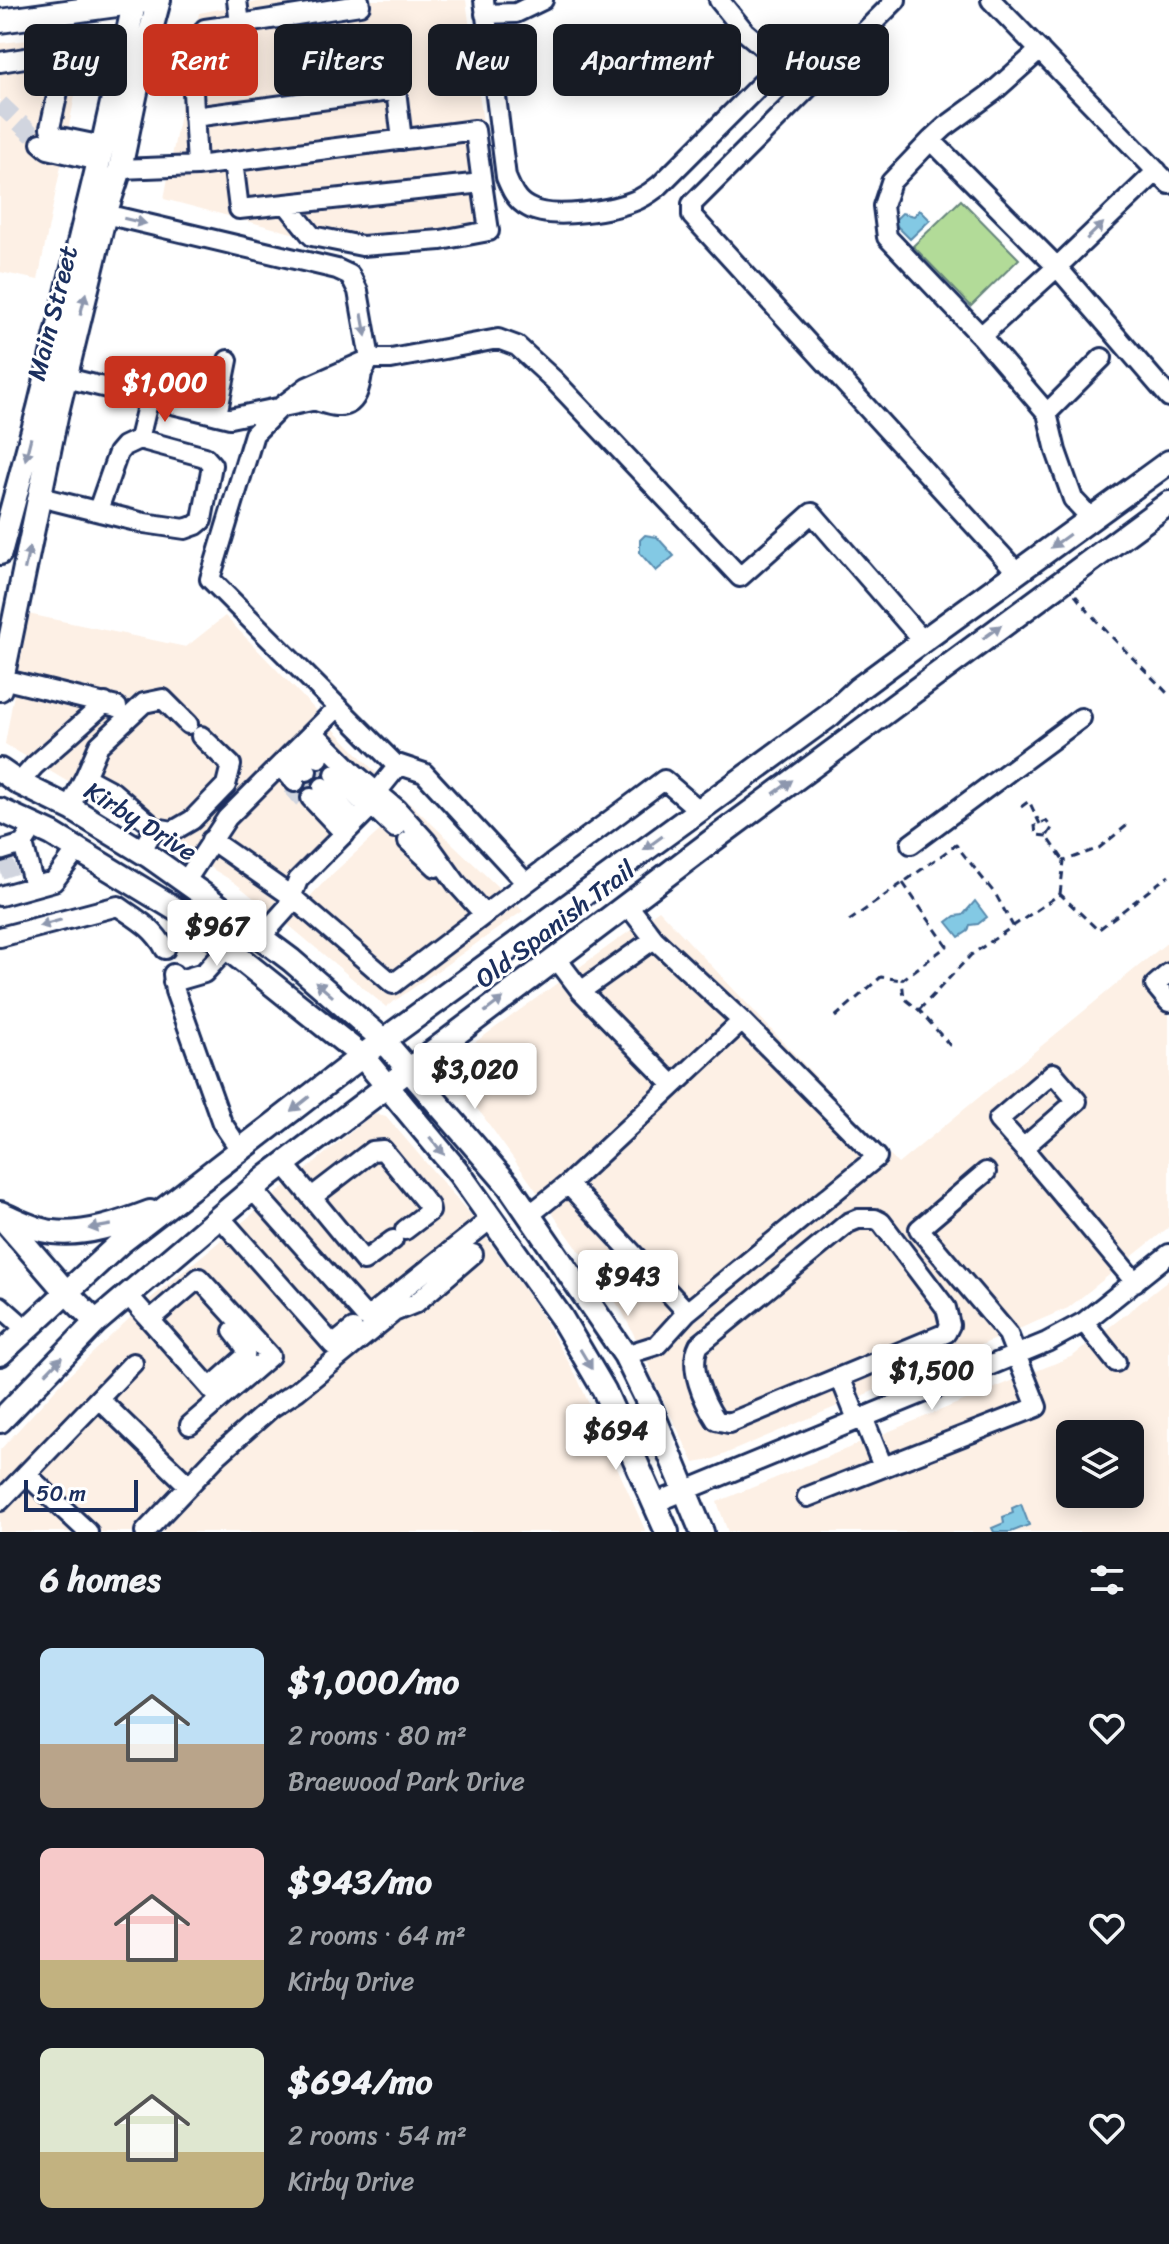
<!DOCTYPE html>
<html lang="en">
<head>
<meta charset="utf-8">
<style>
	:root { --surface:#171b24; --page:#20242c; --text:#f1f3f6; --muted:#9ea1a6; --accent:#c8321e }
	body { margin:0; font-family:Sriracha,sans-serif; background:var(--page); color:var(--text); height:100vh; display:flex; flex-direction:column; font-size:30px; white-space:nowrap }
	* { box-sizing:border-box; margin:0 }
	p { font-size:26px; color:var(--muted) }
	.icon { flex:none; width:44px; height:44px; fill:none; stroke:currentColor; stroke-width:2; stroke-linecap:round; stroke-linejoin:round }
	.map { position:relative; height:1532px; overflow:hidden }
	.side { display:flex; flex-direction:column; background:var(--surface); flex:1 }
	.side>* { flex:none }
	.top-card { position:absolute; left:24px; top:24px; width:1122px; height:72px; display:flex; gap:16px }
	.tools { position:absolute; left:1056px; top:1420px; display:grid; gap:16px }
	.tools a { display:grid; place-items:center; width:88px; height:88px; border-radius:12px; background:var(--surface); box-shadow:0 4px 20px #0003; font-size:40px }
	.scale { position:absolute; left:24px; bottom:20px; width:114px; box-sizing:border-box; padding-left:8px; border:4px solid #1b2f5e; border-top:0; font-size:22px; line-height:28px; white-space:nowrap; color:#1b2f5e; -webkit-text-stroke:6px #fff; paint-order:stroke }
	.price { position:absolute; translate:-50% -68px; padding:0 18px; border-radius:8px; background:#fff; color:#222; font-size:26px; line-height:52px; filter:drop-shadow(0 2px 4px #0008) }
	.price::after { content:''; position:absolute; left:50%; top:48px; width:24px; height:18px; margin-left:-12px; background:inherit; clip-path:polygon(0 0,100% 0,50% 100%) }
	.price.on { background:var(--accent); color:#fff }
	ul { padding:0; list-style:none }
	li { display:flex; align-items:center; gap:24px; height:200px; padding:0 40px }
	li span { display:grid; place-items:center; flex:none; width:224px; height:160px; border-radius:12px; color:#555 }
	li>.icon { margin-inline-start:auto }
	span .icon { width:96px; height:96px; fill:#fffc; stroke-width:1 }
	li b { font-size:34px }
	h2 { display:flex; justify-content:space-between; align-items:center; height:96px; padding:0 40px; font-size:34px }
	.tag { padding:0 28px; border-radius:12px; background:var(--surface); box-shadow:0 4px 20px #0003; font-size:28px; line-height:72px }
	.tag.on { background:var(--accent); color:#fff }
	.map>svg:first-child { display:block }
	.built { fill:#fdf0e5; fill-rule:evenodd }
	.green { fill:#b2db98; stroke:#66857b; stroke-width:2 }
	.water { fill:#83c9e4; stroke:#598bae; stroke-width:2 }
	.lines { fill:none; stroke-linecap:round; stroke-linejoin:round }
	.minor-tunnel { stroke:#d1d5df; stroke-width:18; stroke-dasharray:18 9; stroke-linecap:butt }
	.minor-casing { stroke:#1b2f5e; stroke-width:24 }
	.major-casing { stroke:#1b2f5e; stroke-width:28 }
	.path { stroke:#1b2f5e; stroke-width:3; stroke-dasharray:8 6; stroke-linecap:butt }
	.minor { stroke:#fff; stroke-width:18 }
	.major { stroke:#fff; stroke-width:22 }
	.oneway { fill:#8d97ae }
	.labels { text-anchor:middle; stroke-width:6; stroke-linejoin:round; paint-order:stroke }
	.street-label { font-size:26px; fill:#1b2f5e; stroke:#fff }
</style>
</head>
<body>
<div class="map">
<svg width="1169" height="1532" viewBox="0 0 1169 1532">
	<rect width="100%" height="100%" fill="#fff"/>
	<filter id="ink" filterUnits="userSpaceOnUse"><feTurbulence type="fractalNoise" baseFrequency=".0125" numOctaves="2"/><feDisplacementMap in="SourceGraphic" scale="16" xChannelSelector="R" yChannelSelector="G"/><feConvolveMatrix kernelMatrix="1 2 1 2 8 2 1 2 1" color-interpolation-filters="sRGB"/></filter>
	<g filter="url(#ink)">
		<path class="built" d="M268,0h198l32,231 -131,22 -203,-54 35,-186z
			M59,37l23,24 -44,219 -38,-8v-229z
			M28,614l158,33 39,-31 153,159 -10,23 -81,79 -16,35 -37,-30 -229,-138z
			M410,803l113,108 -137,96 -101,-85 43,-44z
			M659,910l239,254 271,-223v286l-101,81 -357,152 -17,3 -44,-90 2,-2 -30,-60 -139,-195 -41,-50z
			M374,1113l12,3 82,96 69,96 39,67 70,157h-646v-82l63,-69 87,-82z
			M1169,1280v249l-6,3h-435l-11,-30 356,-146zM1070,1434h60v60h-60z"/>
		<path class="green" d="M961,200l58,59 -48,47 -58,-60z"/>
		<path class="water" d="M920,210l10,10 -20,19 -17,-17 9,-9 12,3z
			M645,535l12,2 17,19 -18,15 -16,-18v-13z
			M975,901l12,16 -9,7 -8,1 -2,6 -9,6 -12,-15 8,-6 8,-1z
			M1021,1504l8,21 -18,7h-17l-2,-4 12,-5 -1,-6 10,-4 -1,-5z"/>
		<g class="lines">
			<path class="minor-tunnel" d="M0,104l41,39
				M314,764l15,16
				M301,776l16,17
				M291,786l15,17
				M0,870l15,-5"/>
			<defs>
				<path id="minor" d="M237,0l3,24 120,-19 -1,-5
					M484,0l22,177c5,12 10,24 22,30 23,14 87,3 111,-8 8,-4 15,-9 21,-14l122,-122 -37,-31 -26,-32
					M896,0l-204,204v12l325,356
					M991,0l178,184
					M485,14l31,-1 27,-13
					M0,62l56,-9 5,2 3,9 -14,64 5,8 48,10
					M142,63l50,10 13,-44 35,-5
					M194,117l202,-27 6,50
					M931,140l14,-13 48,-35 47,-42
					M41,143l7,6 51,12
					M197,166l278,-36 7,53 -243,26 -6,-48
					M120,169l77,-3 -5,-93
					M287,205l25,31 50,10 79,-6 48,-9 -7,-48
					M981,336l76,-69 100,-96
					M54,375l176,43 91,-19 29,-16 12,-10 8,-14 -12,-68 -8,-16 -13,-6 -232,-55
					M314,400c32,12 43,8 48,-27
					M1047,413l55,-55
					M217,415l11,-55
					M40,497l104,26 41,6 11,-4 6,-5 10,-55 -7,-8 -66,-18 10,-41
					M98,510l20,-57 6,-7 15,-7
					M1091,518l-18,-19 -17,-48 -9,-38 -66,-77 -94,-99 -4,-31 8,-24 40,-42 126,127 112,130
					M2,679l115,28
					M313,732l42,42 42,35 29,32 31,43 27,30
					M304,741l15,17
					M291,754l16,17
					M280,765l15,17
					M335,774l34,35
					M85,777l14,-32 45,-42 19,-4 25,25
					M19,783l15,-17 71,-63
					M323,787l33,35
					M311,798l34,36
					M372,806l23,22
					M69,808l16,-31 28,15 42,36 -14,23
					M699,810l-35,-30 -138,103 -102,-110 -30,-10 -184,-184 44,-145 28,-28 25,-19 63,-28h21l107,-20 19,7 37,34 186,197 72,-64 111,128
					M155,828l18,3 19,-11 34,-35 5,-20 -30,-29
					M211,840l80,56 102,88 133,-101
					M408,841l28,26
					M23,844l11,42
					M911,844l170,-126
					M0,851l23,-7 12,-18
					M185,882l42,-64 111,-111
					M0,896l54,-15 24,-32
					M627,904l27,35
					M0,937l118,-31c19,13 36,22 47,43
					M261,937l26,-29 11,-28 74,-74 5,-14 21,-26
					M556,958l25,33 92,94
					M1169,973l-14,12 14,17
					M173,974l2,17 47,132 19,28
					M173,982l31,-9 24,-26
					M581,991l73,-52 88,82 135,136 -190,155 -30,33 -32,10
					M1053,1073l24,28 -54,47 -25,-28z
					M1023,1148l112,134
					M284,1164l80,97 29,-21
					M568,1184l119,128
					M252,1189l115,129 125,-100
					M312,1197l60,-46 11,-1 46,56 1,5 -25,19
					M219,1216l114,129 20,-16
					M528,1216l40,-32 174,-163
					M858,1219h17l6,3 65,86 4,17 -4,8 -217,90 -13,-3c-13,-20 -28,-53 -17,-75l149,-122z
					M127,1294l93,105
					M0,1306l26,23
					M150,1320l49,-42 71,78 -80,69
					M1084,1322l32,40
					M840,1377l17,42
					M210,1388l35,-31 1,-9 -13,-17
					M99,1399l90,87
					M863,1417l20,50
					M26,1474l62,58
					M807,1497l230,-90 -29,-73 -89,-105 67,-57
					M0,1501l133,-138
					M655,1503l392,-161 37,-20 85,-68
					M145,1532l73,-77 53,-47 26,-17 97,-79 22,-9 57,-49"/>
				<path id="major" d="M0,21l146,-20
					M0,553l39,-145 60,-247 36,-161
					M0,689l57,-277 48,-198 15,-45 22,-106 17,-63
					M0,770l19,13 55,27 75,46 59,42 83,62 92,80 126,146 116,169 24,49 53,128
					M0,810l52,24 135,82 175,140 97,117 102,144 43,73 63,142
					M0,1213c17,7 34,17 53,19 32,4 68,-9 97,-20
					M3,1219l63,73 30,30
					M0,1354l120,-111 242,-187 468,-341 28,-26 65,-48 246,-179
					M0,1421l96,-99 172,-146 453,-342 448,-331"/>
			</defs>
			<use href="#minor" class="minor-casing"/>
			<use href="#major" class="major-casing"/>
			<path class="path" d="M1075,595c28,36 63,67 94,100
				M1021,807l8,-6 11,23
				M1047,836l-11,-1 -1,-9 11,-5 6,7 -5,8 17,25
				M903,883l44,63 -45,34 2,18 15,12 35,40
				M1060,894l4,-33 35,-13 31,-25
				M849,921l107,-76 40,50 17,31
				M919,1010l52,-55 89,-61 38,36 71,-55
				M835,1017l46,-40 21,3"/>
			<use href="#minor" class="minor"/>
			<use href="#major" class="major"/>
		</g>
		<defs><path id="oneway-solid" d="M-6-.8H1V-3.2L6.5 0L1 3.2V.8H-6Z" transform="scale(2)"/></defs>
		<g class="oneway">
			<use href="#oneway-solid" transform="translate(135 221) rotate(13)"/>
			<use href="#oneway-solid" transform="translate(1095 231) rotate(-44)"/>
			<use href="#oneway-solid" transform="translate(83 304) rotate(-76)"/>
			<use href="#oneway-solid" transform="translate(364 325) rotate(80)"/>
			<use href="#oneway-solid" transform="translate(28 449) rotate(104)"/>
			<use href="#oneway-solid" transform="translate(1060 541) rotate(144)"/>
			<use href="#oneway-solid" transform="translate(27 558) rotate(-78)"/>
			<use href="#oneway-solid" transform="translate(992 632) rotate(-36)"/>
			<use href="#oneway-solid" transform="translate(783 787) rotate(-36)"/>
			<use href="#oneway-solid" transform="translate(653 843) rotate(144)"/>
			<use href="#oneway-solid" transform="translate(50 923) rotate(164)"/>
			<use href="#oneway-solid" transform="translate(324 989) rotate(-139)"/>
			<use href="#oneway-solid" transform="translate(494 1005) rotate(-37)"/>
			<use href="#oneway-solid" transform="translate(300 1104) rotate(142)"/>
			<use href="#oneway-solid" transform="translate(437 1146) rotate(51)"/>
			<use href="#oneway-solid" transform="translate(100 1227) rotate(170)"/>
			<use href="#oneway-solid" transform="translate(586 1359) rotate(59)"/>
			<use href="#oneway-solid" transform="translate(54 1365) rotate(-46)"/>
		</g>
	</g>
	<g class="labels">
		<g class="street-label">
			<text transform="translate(52 313) rotate(-76)" y="9">Main Street</text>
			<text transform="translate(141 821) rotate(32)" y="9">Kirby Drive</text>
			<text transform="translate(555 924) rotate(-37)" y="9">Old Spanish Trail</text>
		</g>
	</g>
</svg>
<div class="tools">
<a><svg class="icon" aria-label="layers" viewBox="0 0 24 24"><path d="M12 4l9 5-9 5-9-5zM3 14l9 5 9-5"/></svg></a>
</div>
<div class="scale">50 m</div>
<b class="price on" style="left:165px;top:424px">$1,000</b>
<b class="price" style="left:217px;top:968px">$967</b>
<b class="price" style="left:475px;top:1111px">$3,020</b>
<b class="price" style="left:628px;top:1318px">$943</b>
<b class="price" style="left:932px;top:1412px">$1,500</b>
<b class="price" style="left:616px;top:1472px">$694</b>
<div class="top-card">
<a class="tag">Buy</a>
<a class="tag on">Rent</a>
<a class="tag">Filters</a>
<a class="tag">New</a>
<a class="tag">Apartment</a>
<a class="tag">House</a>
</div>
</div>
<section class="side">
<h2>6 homes<svg class="icon" aria-label="filters" viewBox="0 0 24 24"><path d="M4 7h16M4 17h16"/><circle cx="9" cy="7" r="2"/><circle cx="15" cy="17" r="2"/></svg></h2>
<ul>
<li><span style="background:linear-gradient(#bfe0f5 60%,#b9a48a 0)"><svg class="icon" aria-label="home" viewBox="0 0 24 24"><path d="M3 11l9-7 9 7M6 9v11h12V9"/></svg></span><div><b>$1,000/mo</b><p>2 rooms · 80 m²</p><p>Braewood Park Drive</p></div><svg class="icon" aria-label="heart" viewBox="0 0 24 24"><path d="M12 20l-8-8c-3-5 5-10 8-4 3-6 11-1 8 4z"/></svg></li>
<li><span style="background:linear-gradient(#f6c9c9 70%,#c2b280 0)"><svg class="icon" aria-label="home" viewBox="0 0 24 24"><path d="M3 11l9-7 9 7M6 9v11h12V9"/></svg></span><div><b>$943/mo</b><p>2 rooms · 64 m²</p><p>Kirby Drive</p></div><svg class="icon" aria-label="heart" viewBox="0 0 24 24"><path d="M12 20l-8-8c-3-5 5-10 8-4 3-6 11-1 8 4z"/></svg></li>
<li><span style="background:linear-gradient(#dfe7d0 65%,#c2b280 0)"><svg class="icon" aria-label="home" viewBox="0 0 24 24"><path d="M3 11l9-7 9 7M6 9v11h12V9"/></svg></span><div><b>$694/mo</b><p>2 rooms · 54 m²</p><p>Kirby Drive</p></div><svg class="icon" aria-label="heart" viewBox="0 0 24 24"><path d="M12 20l-8-8c-3-5 5-10 8-4 3-6 11-1 8 4z"/></svg></li>
</ul>
</section>
</body>
</html>
